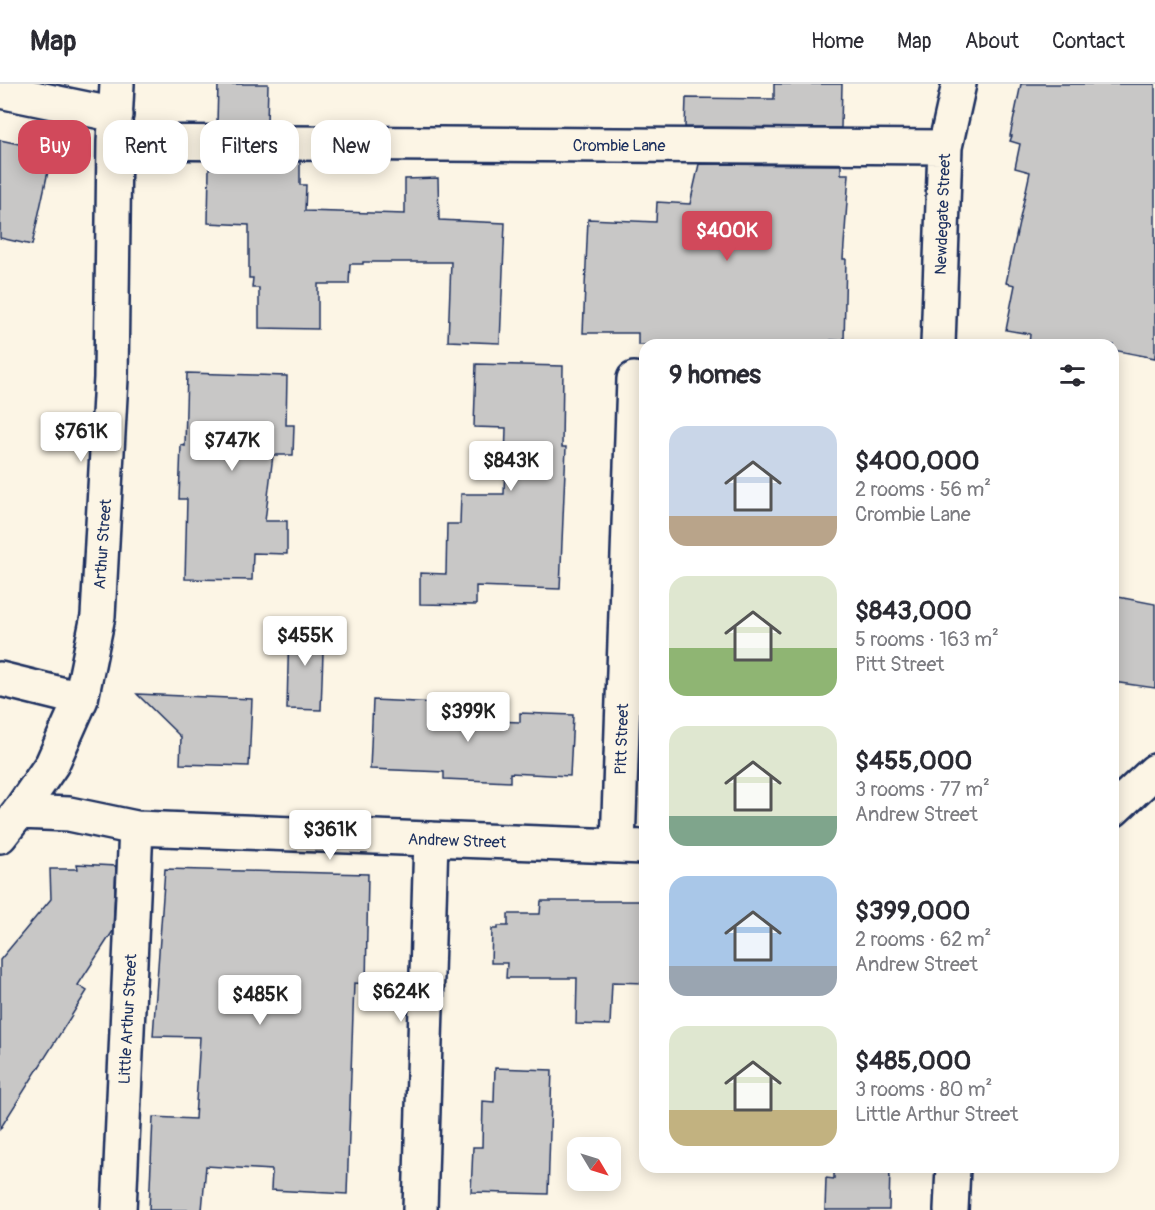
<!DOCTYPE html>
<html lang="en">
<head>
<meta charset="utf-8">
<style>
	:root { --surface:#fff; --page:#f7f7f7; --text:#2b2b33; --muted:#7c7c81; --line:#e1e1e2; --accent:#d1495b }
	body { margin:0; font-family:Pangolin,sans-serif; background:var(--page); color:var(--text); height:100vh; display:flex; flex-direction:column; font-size:22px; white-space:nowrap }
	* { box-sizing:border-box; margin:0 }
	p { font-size:20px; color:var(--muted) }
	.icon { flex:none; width:33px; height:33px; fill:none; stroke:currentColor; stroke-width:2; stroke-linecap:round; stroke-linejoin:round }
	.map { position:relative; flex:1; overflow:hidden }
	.panel { position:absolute; left:639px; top:255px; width:480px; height:834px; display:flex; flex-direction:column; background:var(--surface); border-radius:18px; box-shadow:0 3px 15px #0003 }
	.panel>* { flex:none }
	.guide { position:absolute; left:18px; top:36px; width:531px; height:54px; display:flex; gap:12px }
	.needle { width:39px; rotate:128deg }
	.controls { position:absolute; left:567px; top:1053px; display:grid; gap:12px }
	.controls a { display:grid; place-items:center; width:54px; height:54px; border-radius:12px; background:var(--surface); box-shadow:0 3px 15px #0003; font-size:30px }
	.price { position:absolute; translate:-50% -51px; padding:0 14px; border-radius:6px; background:#fff; color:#222; font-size:20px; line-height:39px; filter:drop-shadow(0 2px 3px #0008) }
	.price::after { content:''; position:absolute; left:50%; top:36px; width:18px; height:14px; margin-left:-9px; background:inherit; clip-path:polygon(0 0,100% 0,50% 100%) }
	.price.active { background:var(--accent); color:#fff }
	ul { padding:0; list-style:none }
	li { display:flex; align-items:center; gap:18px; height:150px; padding:0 30px }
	li span { display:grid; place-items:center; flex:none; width:168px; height:120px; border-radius:18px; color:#555 }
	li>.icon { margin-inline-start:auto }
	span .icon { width:72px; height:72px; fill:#fffc; stroke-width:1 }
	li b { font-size:26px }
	h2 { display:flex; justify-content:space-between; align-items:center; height:72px; padding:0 30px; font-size:26px }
	.tag { padding:0 21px; border-radius:18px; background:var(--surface); box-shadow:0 3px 15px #0003; font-size:21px; line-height:54px }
	.tag.active { background:var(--accent); color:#fff }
	header { display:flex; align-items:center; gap:36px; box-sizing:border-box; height:84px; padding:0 30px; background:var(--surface); border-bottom:2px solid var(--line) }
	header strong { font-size:28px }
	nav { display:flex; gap:33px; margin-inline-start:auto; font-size:21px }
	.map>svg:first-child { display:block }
	.building { fill:#c8c7c6; stroke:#1b2f5e; stroke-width:1.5 }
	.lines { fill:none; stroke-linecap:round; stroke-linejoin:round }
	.minor-casing { stroke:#1b2f5e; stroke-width:38 }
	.minor { stroke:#fcf5e5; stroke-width:33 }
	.labels { text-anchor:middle; stroke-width:4.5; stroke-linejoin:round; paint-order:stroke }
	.street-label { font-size:16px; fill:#1b2f5e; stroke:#fcf5e5 }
</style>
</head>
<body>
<header>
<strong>Map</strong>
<nav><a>Home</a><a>Map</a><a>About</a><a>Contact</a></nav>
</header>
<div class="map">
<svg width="1155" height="1126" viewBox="0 0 1155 1126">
	<rect width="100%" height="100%" fill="#fcf5e5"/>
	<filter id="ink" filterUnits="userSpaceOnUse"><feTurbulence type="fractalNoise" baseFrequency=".0167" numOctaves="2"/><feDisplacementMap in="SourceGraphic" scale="12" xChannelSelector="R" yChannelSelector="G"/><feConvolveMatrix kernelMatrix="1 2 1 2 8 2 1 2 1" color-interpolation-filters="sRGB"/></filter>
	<g filter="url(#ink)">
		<path class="building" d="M218,0h50l-1,40h-50z
			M774,0h68l-1,44 -156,-1 1,-29 88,1z
			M1021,0h134v274l-42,-8v-5h-84l1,-11 -24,-4 9,-45 -9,-2 24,-111 -15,-4 5,-24 -10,-3 2,-5h-2z
			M0,56l48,10 -1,2 5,1 -20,92 -32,-7z
			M215,77l85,1v23h6l-1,26 100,3v-35l33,-1 1,42 66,3 -5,120 -52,-2 3,-79h-88v2h-13l-1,20h-31v45l-59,-1v-40h-7l1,-10h-4v-53l-41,-2 1,-55h5z
			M699,80l142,1v9h8l-6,85h3l-2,82 -13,-1v5h-193v-12h-55l5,-114 68,3 1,-20 33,2z
			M476,280l87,2 -1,81h4l-6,142 -84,-3v19l-56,-1v-31l26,1 1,-50h13l1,-30h43l2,-66 -32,-1z
			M187,289l100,3 -1,49h8l-1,30h-20l-8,66h22v33l-34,-1 -1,27 -67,-1 2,-80h-8l2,-54 4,1z
			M1113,512l42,8v84l-42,-6z
			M289,540h35l-3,86 -34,-1z
			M137,610l115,5 -3,67 -69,-2 1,-27z
			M373,616l65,3v16l82,3v-9l53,2 -3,61 -60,-3v9l-66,-3v-7l-74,-3z
			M77,780l39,2 -3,65 -35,54 9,6 -87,138v-169l51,-61 -1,-30h28z
			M165,785l203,5 -2,110 -12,-1 -7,211 -76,-4 1,-20 -66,-4 -4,44h-53l4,-93 42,2 5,-82 -47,-1z
			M541,817h104v82l-33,-1 -2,43 -34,-1 1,-46h-71l1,-15h-16l1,-34h6v-3h10v-12h32z
			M495,984l57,2 -4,124 -77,-2 2,-45h9l1,-46 11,1z
			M834,1083h56l-1,43h-64l1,-32 8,1z"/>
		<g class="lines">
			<defs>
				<path id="minor" d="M0,7l116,24
					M114,58l831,5
					M938,261l7,-198 14,-63
					M0,595l81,20
					M1113,726l42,-39
					M19,728l50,2 67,14 509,19
					M0,752l19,-24 33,-48 29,-65 17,-83 13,-238 3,-236 3,-58
					M618,762l16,-467
					M119,1126l17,-382
					M420,1126l11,-371
					M951,1126l2,-43"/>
			</defs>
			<use href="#minor" class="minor-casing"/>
			<use href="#minor" class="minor"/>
		</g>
	</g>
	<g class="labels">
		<g class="street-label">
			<text x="619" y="67">Crombie Lane</text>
			<text transform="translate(942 130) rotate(-88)" y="6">Newdegate Street</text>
			<text transform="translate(102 460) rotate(-86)" y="6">Arthur Street</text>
			<text transform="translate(621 655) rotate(-88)" y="6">Pitt Street</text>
			<text transform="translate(457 756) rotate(2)" y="6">Andrew Street</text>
			<text transform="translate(127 935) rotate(-87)" y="6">Little Arthur Street</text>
		</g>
	</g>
</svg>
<div class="controls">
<a><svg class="needle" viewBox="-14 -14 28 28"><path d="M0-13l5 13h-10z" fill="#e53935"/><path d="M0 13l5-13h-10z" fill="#7c7c81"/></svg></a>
</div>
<b class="price active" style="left:727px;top:178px">$400K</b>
<b class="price" style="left:81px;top:379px">$761K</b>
<b class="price" style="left:232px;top:388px">$747K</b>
<b class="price" style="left:511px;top:408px">$843K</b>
<b class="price" style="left:305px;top:583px">$455K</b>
<b class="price" style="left:468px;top:659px">$399K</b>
<b class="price" style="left:330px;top:777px">$361K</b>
<b class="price" style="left:401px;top:939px">$624K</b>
<b class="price" style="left:260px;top:942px">$485K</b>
<div class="guide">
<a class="tag active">Buy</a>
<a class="tag">Rent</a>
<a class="tag">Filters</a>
<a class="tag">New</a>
</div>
<section class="panel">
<h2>9 homes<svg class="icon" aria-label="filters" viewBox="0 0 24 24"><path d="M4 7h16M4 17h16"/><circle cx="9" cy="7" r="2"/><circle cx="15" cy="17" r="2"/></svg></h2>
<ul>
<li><span style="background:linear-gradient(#c9d6e8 75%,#b9a48a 0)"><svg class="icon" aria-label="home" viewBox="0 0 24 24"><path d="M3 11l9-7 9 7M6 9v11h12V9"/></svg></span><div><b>$400,000</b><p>2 rooms · 56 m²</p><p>Crombie Lane</p></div></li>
<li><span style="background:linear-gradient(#dfe7d0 60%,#8fb573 0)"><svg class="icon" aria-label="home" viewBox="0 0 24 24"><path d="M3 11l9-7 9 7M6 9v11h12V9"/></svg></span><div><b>$843,000</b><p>5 rooms · 163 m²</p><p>Pitt Street</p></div></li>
<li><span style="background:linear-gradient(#dfe7d0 75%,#7fa58c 0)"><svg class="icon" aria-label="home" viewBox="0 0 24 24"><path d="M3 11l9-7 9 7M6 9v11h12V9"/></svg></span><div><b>$455,000</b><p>3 rooms · 77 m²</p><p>Andrew Street</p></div></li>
<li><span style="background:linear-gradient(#a9c7e8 75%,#9aa5b1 0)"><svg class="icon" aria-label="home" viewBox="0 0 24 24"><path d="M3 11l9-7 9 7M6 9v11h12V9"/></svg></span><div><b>$399,000</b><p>2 rooms · 62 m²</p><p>Andrew Street</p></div></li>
<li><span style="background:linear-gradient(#dfe7d0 70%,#c2b280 0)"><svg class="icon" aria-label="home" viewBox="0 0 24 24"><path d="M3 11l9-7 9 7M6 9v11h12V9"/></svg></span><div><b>$485,000</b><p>3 rooms · 80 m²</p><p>Little Arthur Street</p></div></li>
</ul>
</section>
</div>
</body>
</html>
